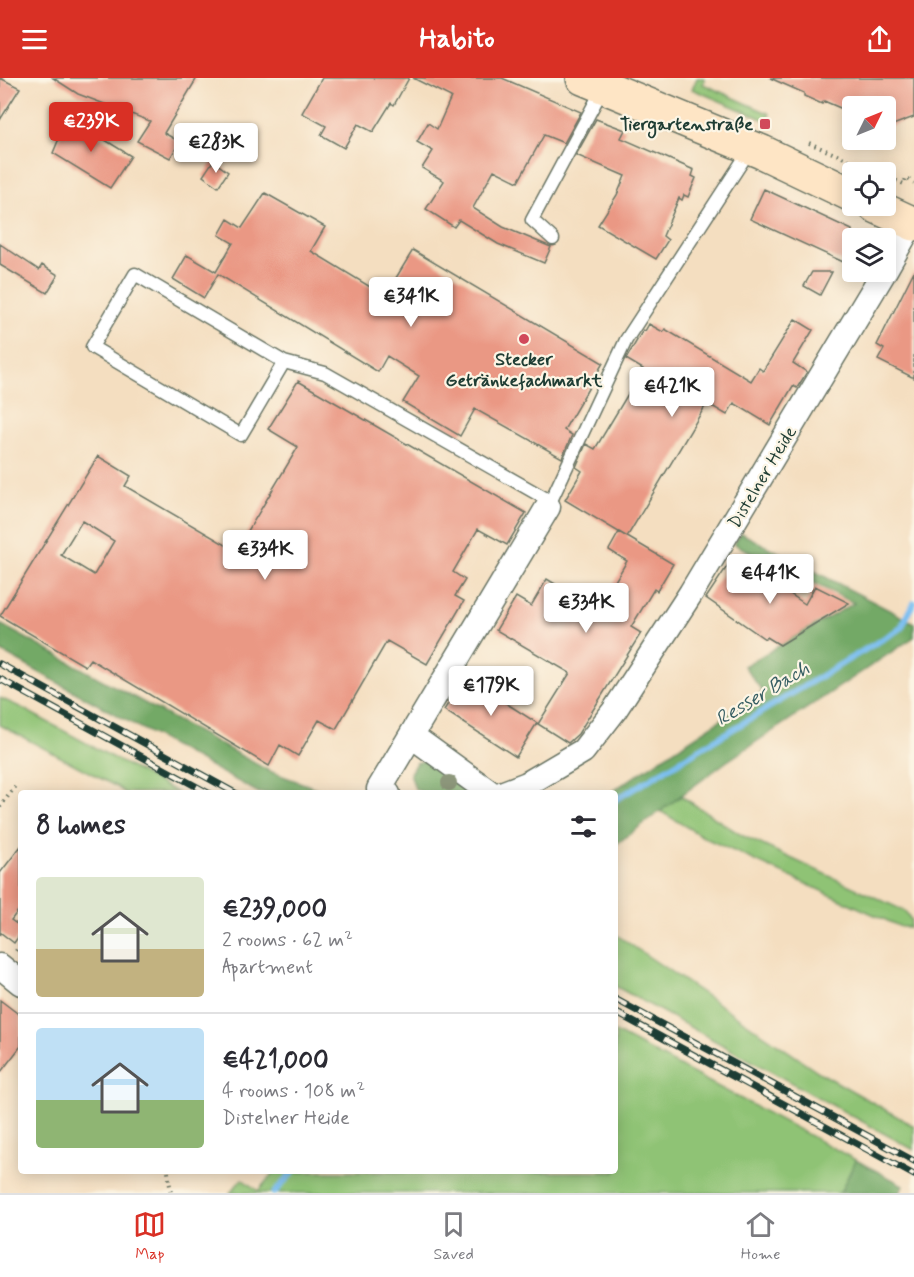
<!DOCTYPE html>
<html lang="en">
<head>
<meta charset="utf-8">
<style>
	:root { --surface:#fff; --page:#f2f2f3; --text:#2b2b33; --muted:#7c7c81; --line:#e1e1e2; --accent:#d93025 }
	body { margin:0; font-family:Mynerve,sans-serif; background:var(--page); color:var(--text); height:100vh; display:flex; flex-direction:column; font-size:22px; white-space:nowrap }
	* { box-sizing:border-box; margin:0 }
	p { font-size:20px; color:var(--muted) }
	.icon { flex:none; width:33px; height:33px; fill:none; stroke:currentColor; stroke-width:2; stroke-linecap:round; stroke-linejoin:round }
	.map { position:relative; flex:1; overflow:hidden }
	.panel { position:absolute; left:18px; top:712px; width:600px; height:384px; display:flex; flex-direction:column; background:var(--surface); border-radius:6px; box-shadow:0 3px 15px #0003 }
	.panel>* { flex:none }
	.needle { width:39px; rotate:47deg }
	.controls { position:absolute; left:842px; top:18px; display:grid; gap:12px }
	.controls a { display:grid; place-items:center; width:54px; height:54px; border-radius:6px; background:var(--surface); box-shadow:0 3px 15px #0003; font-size:30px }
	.price { position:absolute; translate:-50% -51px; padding:0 14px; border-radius:6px; background:#fff; color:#222; font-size:20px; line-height:39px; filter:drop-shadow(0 2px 3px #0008) }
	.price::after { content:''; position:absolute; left:50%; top:36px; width:18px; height:14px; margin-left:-9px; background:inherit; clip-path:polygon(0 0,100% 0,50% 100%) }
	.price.active { background:var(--accent); color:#fff }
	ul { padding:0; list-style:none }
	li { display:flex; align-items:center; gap:18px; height:150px; padding:0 18px }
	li+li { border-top:2px solid var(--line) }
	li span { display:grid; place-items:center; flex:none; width:168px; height:120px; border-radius:6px; color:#555 }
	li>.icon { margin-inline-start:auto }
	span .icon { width:72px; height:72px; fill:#fffc; stroke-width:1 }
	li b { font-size:26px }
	h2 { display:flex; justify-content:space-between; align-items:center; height:72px; padding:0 18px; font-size:26px }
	header { display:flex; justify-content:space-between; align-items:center; height:78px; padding:0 18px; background:var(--accent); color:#fff; font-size:27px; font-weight:800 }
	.dock { display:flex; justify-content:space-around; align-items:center; height:84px; border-top:2px solid var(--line); background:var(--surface); font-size:16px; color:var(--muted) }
	.dock a { display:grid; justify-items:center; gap:3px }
	.dock .active { color:var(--accent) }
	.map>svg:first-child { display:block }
	.green { fill:#8fc375; stroke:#578054; stroke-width:1.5 }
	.forest { fill:#73a966; stroke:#49734d; stroke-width:1.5 }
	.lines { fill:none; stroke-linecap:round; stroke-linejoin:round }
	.stream { stroke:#7bbff1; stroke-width:6 }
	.building { fill:#ea9884; fill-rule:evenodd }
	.service-casing { stroke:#6a7565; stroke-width:15 }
	.minor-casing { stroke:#6a7565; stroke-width:27 }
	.secondary-casing { stroke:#6a7565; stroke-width:36 }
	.path { stroke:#6a7565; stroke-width:4; stroke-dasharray:1.5 4.5; stroke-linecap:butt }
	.service { stroke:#fff; stroke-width:12 }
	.minor { stroke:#fff; stroke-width:24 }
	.secondary { stroke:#fee5c5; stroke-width:33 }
	.rail-casing { stroke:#1f3d34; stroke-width:7 }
	.rail { stroke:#fcf5e5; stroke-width:4.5; stroke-dasharray:14; stroke-linecap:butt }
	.tree { fill:#8e987c }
	.poi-dot { fill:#d1495b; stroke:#fcf5e5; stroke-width:2 }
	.labels { text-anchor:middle; stroke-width:4.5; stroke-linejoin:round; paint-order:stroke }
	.poi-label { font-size:18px; font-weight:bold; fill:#1f3d34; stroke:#fcf5e5; text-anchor:end }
	.street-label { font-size:18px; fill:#1f3d34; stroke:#fcf5e5 }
	.water-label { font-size:20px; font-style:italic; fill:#365e63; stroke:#fcf5e5 }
</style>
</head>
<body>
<header><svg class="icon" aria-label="menu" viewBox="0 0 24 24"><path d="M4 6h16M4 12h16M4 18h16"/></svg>Habito<svg class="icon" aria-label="share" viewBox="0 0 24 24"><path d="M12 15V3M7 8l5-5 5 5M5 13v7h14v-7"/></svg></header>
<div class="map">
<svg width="914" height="1115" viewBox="0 0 914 1115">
	<rect width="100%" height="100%" fill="#fcf5e5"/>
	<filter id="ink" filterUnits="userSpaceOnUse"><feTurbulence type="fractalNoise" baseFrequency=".0167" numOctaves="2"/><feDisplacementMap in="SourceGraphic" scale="12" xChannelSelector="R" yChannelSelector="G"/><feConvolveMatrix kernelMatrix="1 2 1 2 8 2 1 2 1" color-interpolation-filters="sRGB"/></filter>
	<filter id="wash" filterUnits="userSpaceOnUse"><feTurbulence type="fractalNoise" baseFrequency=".008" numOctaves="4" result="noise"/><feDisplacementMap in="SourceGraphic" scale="24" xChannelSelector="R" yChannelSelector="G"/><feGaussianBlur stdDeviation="1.35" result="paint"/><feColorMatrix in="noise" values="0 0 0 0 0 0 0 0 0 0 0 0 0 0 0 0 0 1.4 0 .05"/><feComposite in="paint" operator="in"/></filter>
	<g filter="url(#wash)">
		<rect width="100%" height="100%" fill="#f4dec0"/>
		<path class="green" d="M697,0h8l-2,6 67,30 -3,7 -75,-32z
			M0,620l20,9 158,86h-53l-8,-6 -117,-62z
			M681,718l60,39 164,76 6,9 -1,7h-9l-196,-89 -45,-27z
			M615,856l204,138 95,54v24l-299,-164z
			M615,954l241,128 -16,33h-610l12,-14 16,12 16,-19h341z"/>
		<path class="forest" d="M741,455l173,90v14l-188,125 -111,83v-51h-7l155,-102 -19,-26 110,-63 -120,-59z
			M0,546l269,147 60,22h-70l-259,-142z
			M427,682l44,34 -48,-1 -8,-4 -5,-16 6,-10z
			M856,1082l47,25 -4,8h-59z"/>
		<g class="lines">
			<path class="stream" d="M615,722l286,-172 13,-25
				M274,1115l19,-21"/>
		</g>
		<g id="blocks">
			<path class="building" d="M0,0l20,10 -20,32z
				M53,0h144l-33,55 16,9 -10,16 -33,-17 13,-20 -72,-27z
				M322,0h87l-15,27 -3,-2 -18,29 -15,-8 -14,24 -23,-13 5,-9 -24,-13z
				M413,0h89l79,34 -17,31 -20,-8 -26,47 -24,-12 -21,38 30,19 48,20 -7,16 -46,-19 -39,-24 -5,7 -28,-18 18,-28 -22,-13 11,-17 -16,-9 11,-19 9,6 14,-32z
				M770,0h144v39l-29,11v-22h-33v7l-28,-12 -2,3 -18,-8v-3z
				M68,39l63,39 -21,32 -57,-35z
				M596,41l29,11 -4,8 73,32 -2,6 4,2 -8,19 -4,-2 -2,5 -3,-2 -16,38 5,4 -12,19 -58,-34 19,-30 8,-19 -49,-21z
				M213,83l15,11 -10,15 -15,-11z
				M764,111l88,41v36l-102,-47z
				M265,115l60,34 -14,24 74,45 28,-46 190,113 -39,67 8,5 -10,23 -87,-49 -15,27 -57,-34 16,-26 -32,-20 -9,16 -160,-98 -14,24 -31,-19 14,-24 29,17 17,-29 -14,-8 9,-16 14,9z
				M0,166l39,26 3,-5 16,10 -11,18 -47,-28z
				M914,193v107l-36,-18 6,-11 -7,-4z
				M812,194h20l-12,23 -16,-9z
				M795,241l18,11 -20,33 14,9 -10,16 -4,-2 -23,39 -36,-22 -7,12 -20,-12 -80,134 -62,-37 17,-29 -6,-4 10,-23 9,5 48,-80 -17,-10 17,-29 2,1 4,-7 14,8 2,-3 86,52 8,-13 4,3z
				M298,303l228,132 -19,32 -29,-16 -25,43 12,8 -10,16 9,5 -37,63 -40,-23 -51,88 -17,-9 -21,36 -18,-11 -11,21 -179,-107 -5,7 -85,-50 98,-160 33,20 -6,10 111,65 62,-104 -30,-18zM82,443l32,20 -20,34 -33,-20z
				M619,454l54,32 -16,27 -3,-2 -23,38 10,6 -63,101 -10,9 -30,-19 32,-51 -74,-43 20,-33 15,9 16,-27 51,31 29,-49 -18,-11z
				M730,484l28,18 4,-5 43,29 10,-18 34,17 -69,42 -13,-8 -2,2 -59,-41z
				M465,599l72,46 -21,34 -72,-47z
				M21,768v61l-10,13 10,7v6l-7,10 -13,-10 -1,2v-62z
				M0,922l21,16v30l-21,27z"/>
		</g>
	</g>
	<g filter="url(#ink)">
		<use href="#blocks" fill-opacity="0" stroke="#6a7565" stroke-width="1.5"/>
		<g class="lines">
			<defs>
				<path id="service" d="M553,161l-21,-19 71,-132
					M284,284l-43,73 -149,-88 43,-73 149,88 41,11 225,128
					M548,429l78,-167 125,-192"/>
				<path id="minor" d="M885,192l29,-51
					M412,658l80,58
					M388,716l-9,-5 169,-282
					M501,716l26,-10 56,-33 31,-40 77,-118 193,-321
					M0,888l21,17"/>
				<path id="secondary" d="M583,0l179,74 90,43
					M875,128l39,18"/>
			</defs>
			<use href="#service" class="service-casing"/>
			<use href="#minor" class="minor-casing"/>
			<use href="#secondary" class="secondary-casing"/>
			<path class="path" d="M809,65l68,29
				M885,98l19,8 2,-6 8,5
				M0,729l15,-20
				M16,873l5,-8
				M168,1094l3,21"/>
			<use href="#service" class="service"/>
			<use href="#minor" class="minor"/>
			<use href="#secondary" class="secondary"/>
			<defs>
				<path id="rail" d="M0,586l237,130
					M0,601l210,115
					M615,921l299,162
					M615,934l299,163"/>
			</defs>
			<use href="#rail" class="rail-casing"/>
			<use href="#rail" class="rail"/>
		</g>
		<circle class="tree" cx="449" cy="705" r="8"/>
	</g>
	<g class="poi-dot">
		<rect x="759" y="40" width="12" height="12" rx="3"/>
		<circle cx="524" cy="261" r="6"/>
	</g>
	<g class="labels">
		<g class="poi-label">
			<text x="753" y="52">Tiergartenstraße</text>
			<text x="524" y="287" text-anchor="middle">Stecker<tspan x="524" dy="21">Getränkefachmarkt</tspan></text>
		</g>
		<g class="street-label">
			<text transform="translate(762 399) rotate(-59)" y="6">Distelner Heide</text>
		</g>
		<g class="water-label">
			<text transform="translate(762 615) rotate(-31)" y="7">Resser Bach</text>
		</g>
	</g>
</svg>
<div class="controls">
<a><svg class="needle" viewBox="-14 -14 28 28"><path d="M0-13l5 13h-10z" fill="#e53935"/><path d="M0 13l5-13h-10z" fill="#7c7c81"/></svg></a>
<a><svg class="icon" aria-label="locate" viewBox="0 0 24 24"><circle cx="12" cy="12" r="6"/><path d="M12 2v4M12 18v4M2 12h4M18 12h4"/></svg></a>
<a><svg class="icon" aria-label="layers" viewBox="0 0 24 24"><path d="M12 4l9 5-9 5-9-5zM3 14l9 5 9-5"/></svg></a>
</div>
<b class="price active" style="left:91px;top:75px">€239K</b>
<b class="price" style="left:216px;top:96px">€283K</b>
<b class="price" style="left:411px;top:250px">€341K</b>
<b class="price" style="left:672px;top:340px">€421K</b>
<b class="price" style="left:265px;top:503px">€334K</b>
<b class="price" style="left:770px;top:527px">€441K</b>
<b class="price" style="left:586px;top:556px">€334K</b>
<b class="price" style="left:491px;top:639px">€179K</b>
<section class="panel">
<h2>8 homes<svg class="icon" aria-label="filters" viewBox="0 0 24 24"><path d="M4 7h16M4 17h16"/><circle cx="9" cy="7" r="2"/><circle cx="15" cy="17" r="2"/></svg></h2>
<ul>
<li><span style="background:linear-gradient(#dfe7d0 60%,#c2b280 0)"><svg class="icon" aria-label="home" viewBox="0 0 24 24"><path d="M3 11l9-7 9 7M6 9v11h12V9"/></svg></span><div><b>€239,000</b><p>2 rooms · 62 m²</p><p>Apartment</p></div></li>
<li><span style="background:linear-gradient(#bfe0f5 60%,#8fb573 0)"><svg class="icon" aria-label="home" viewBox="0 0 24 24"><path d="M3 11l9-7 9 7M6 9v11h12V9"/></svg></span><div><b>€421,000</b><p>4 rooms · 108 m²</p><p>Distelner Heide</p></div></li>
</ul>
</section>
</div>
<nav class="dock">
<a class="active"><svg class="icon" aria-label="map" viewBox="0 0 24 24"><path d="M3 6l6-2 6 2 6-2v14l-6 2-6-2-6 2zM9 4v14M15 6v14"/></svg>Map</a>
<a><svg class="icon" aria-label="saved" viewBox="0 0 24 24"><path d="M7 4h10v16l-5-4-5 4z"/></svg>Saved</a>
<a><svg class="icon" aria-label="home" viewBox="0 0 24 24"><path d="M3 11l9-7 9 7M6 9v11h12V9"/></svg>Home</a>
</nav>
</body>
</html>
